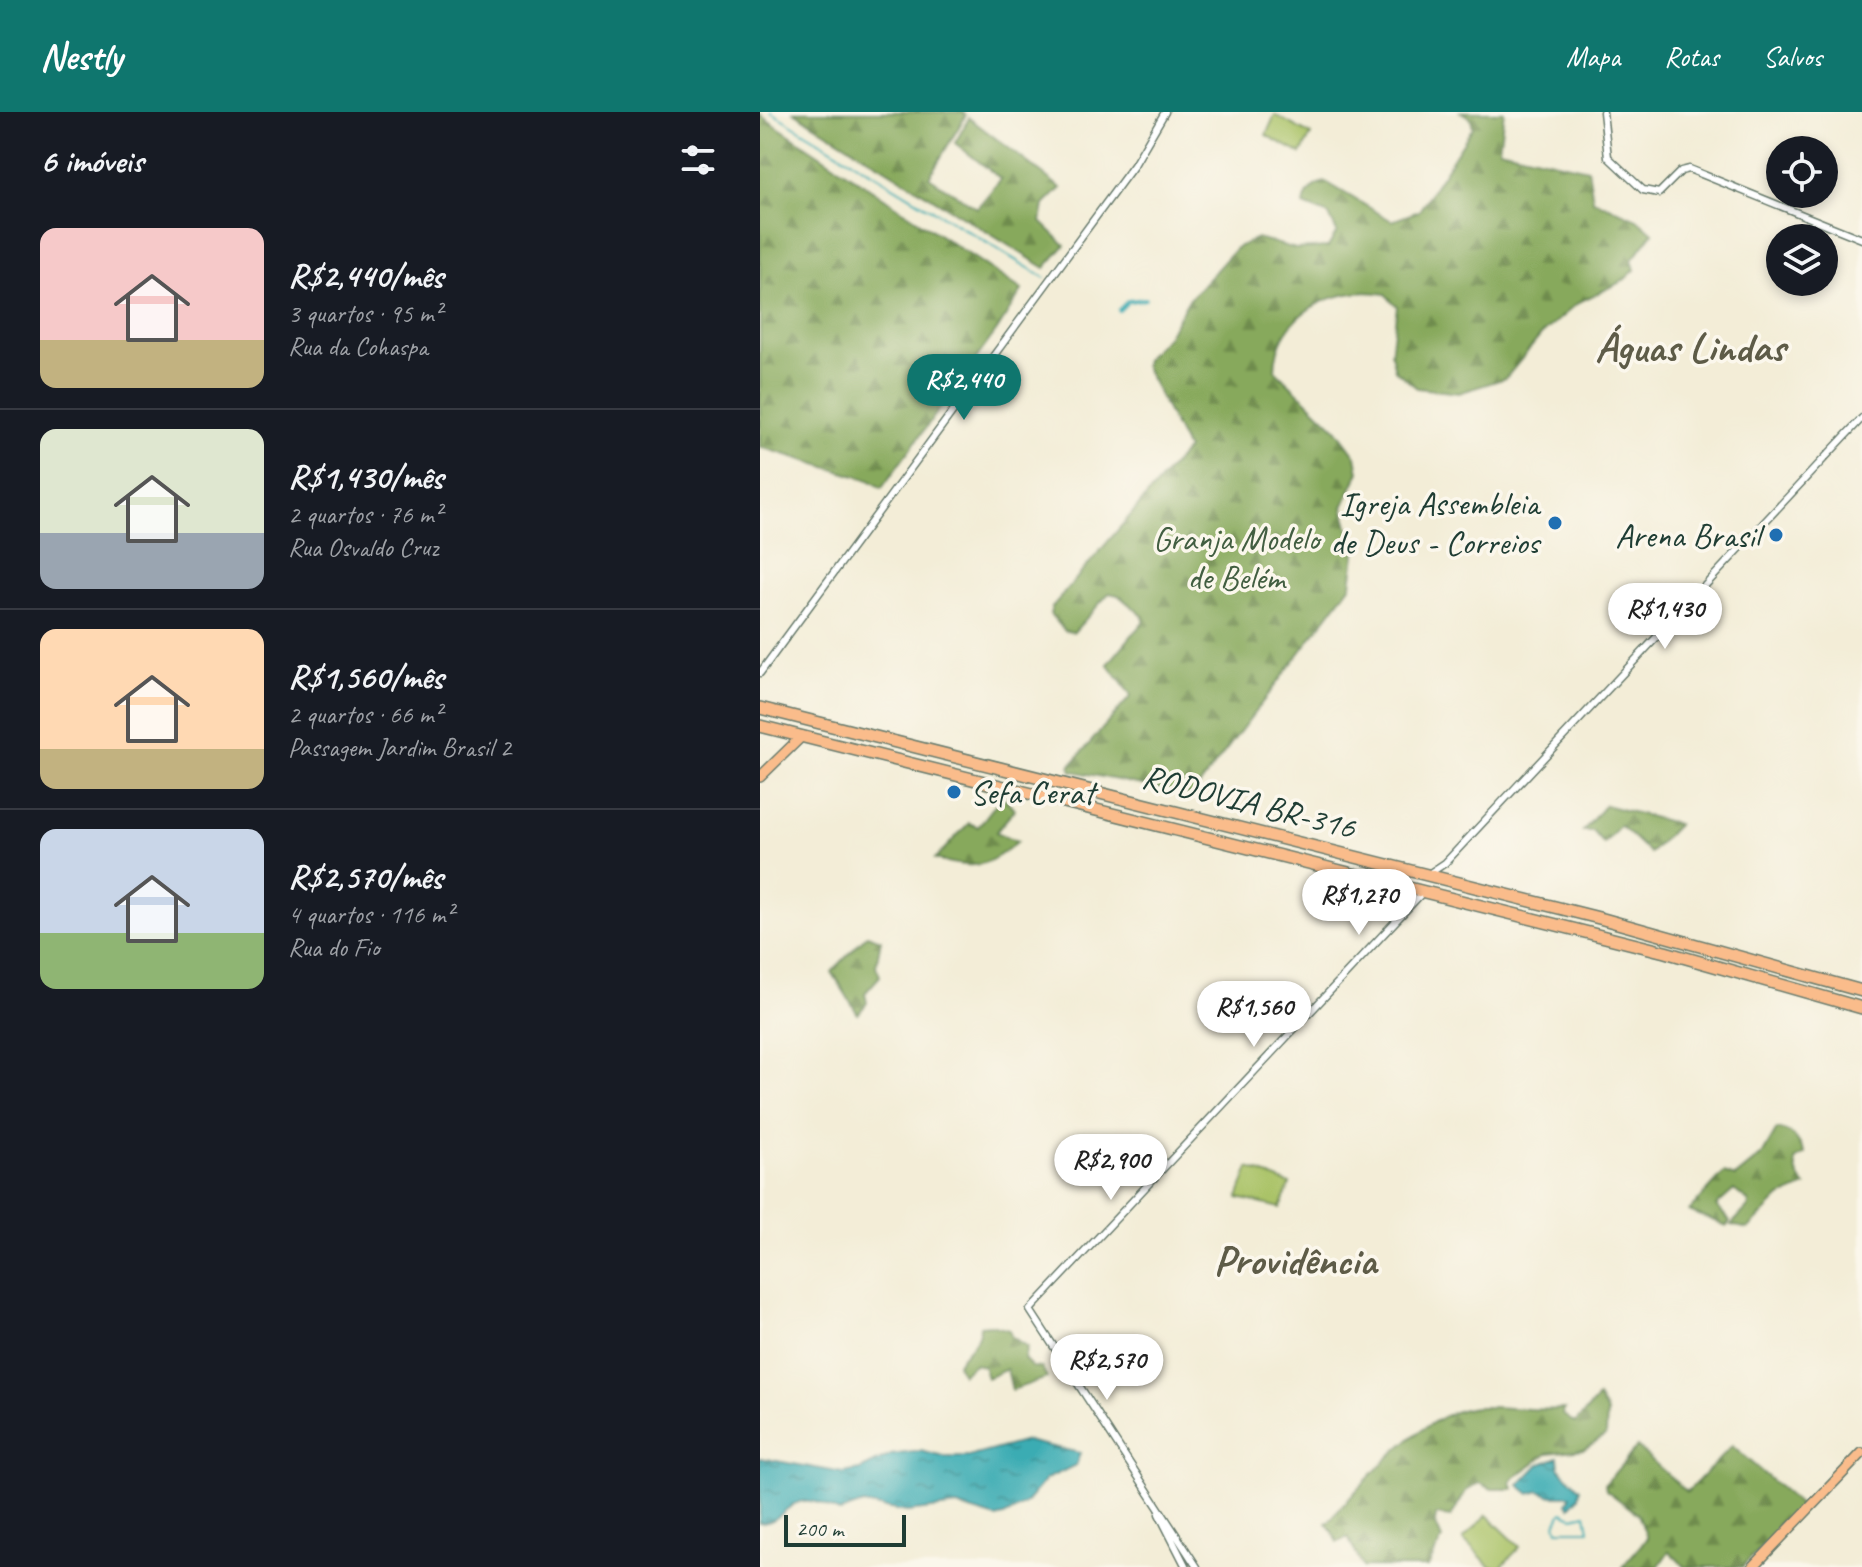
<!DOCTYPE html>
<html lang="pt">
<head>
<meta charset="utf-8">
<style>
	:root { --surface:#171b24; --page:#242831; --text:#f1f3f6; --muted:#9ea1a6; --line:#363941; --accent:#0f766e }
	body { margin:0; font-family:Caveat,sans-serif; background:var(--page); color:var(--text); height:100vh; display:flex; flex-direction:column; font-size:30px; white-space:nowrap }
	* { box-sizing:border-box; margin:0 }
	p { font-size:26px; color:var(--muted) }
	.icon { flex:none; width:44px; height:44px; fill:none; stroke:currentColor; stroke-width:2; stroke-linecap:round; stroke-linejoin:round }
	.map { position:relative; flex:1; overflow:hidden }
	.side { display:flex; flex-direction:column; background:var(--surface); width:760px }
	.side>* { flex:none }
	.controls { position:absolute; left:1006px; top:24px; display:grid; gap:16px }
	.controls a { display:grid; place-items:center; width:72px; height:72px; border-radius:50%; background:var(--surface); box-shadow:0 4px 12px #0003; font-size:40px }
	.scale { position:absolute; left:24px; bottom:20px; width:122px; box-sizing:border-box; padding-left:8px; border:4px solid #1f3d34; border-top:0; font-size:22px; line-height:28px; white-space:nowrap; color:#1f3d34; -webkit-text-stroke:6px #fbf7ec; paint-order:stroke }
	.price { position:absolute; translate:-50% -68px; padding:0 18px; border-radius:28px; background:#fff; color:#222; font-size:26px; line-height:52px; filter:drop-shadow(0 2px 4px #0008) }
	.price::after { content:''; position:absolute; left:50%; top:48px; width:24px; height:18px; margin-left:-12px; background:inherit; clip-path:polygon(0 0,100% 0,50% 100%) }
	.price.selected { background:var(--accent); color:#fff }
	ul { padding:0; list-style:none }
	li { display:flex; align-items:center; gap:24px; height:200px; padding:0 40px }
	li+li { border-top:2px solid var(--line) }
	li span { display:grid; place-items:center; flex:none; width:224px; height:160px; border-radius:16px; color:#555 }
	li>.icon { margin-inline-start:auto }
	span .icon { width:96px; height:96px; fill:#fffc; stroke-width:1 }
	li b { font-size:34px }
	h2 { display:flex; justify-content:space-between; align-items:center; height:96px; padding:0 40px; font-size:34px }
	header { display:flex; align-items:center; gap:48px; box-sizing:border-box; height:112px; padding:0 40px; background:var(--accent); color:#fff }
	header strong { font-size:38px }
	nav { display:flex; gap:44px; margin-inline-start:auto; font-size:28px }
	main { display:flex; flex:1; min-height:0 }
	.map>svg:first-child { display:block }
	.forest { fill:url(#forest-firs); stroke:#537348; stroke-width:2 }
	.pitch { fill:#aac368; stroke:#64804e; stroke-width:2 }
	.water { fill:url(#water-ripples); stroke:#2c7474; stroke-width:2 }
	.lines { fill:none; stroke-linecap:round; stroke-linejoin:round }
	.stream { stroke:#3aacb3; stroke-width:2 }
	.canal { stroke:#3aacb3; stroke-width:4 }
	.minor-casing { stroke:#697b6d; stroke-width:9 }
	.major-casing { stroke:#697b6d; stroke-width:12 }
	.highway-casing { stroke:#697b6d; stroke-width:14 }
	.minor { stroke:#fff; stroke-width:6 }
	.major { stroke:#fabc8b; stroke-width:9 }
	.highway { stroke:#fabc8b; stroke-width:11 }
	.poi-dot { fill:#1f6fb2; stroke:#fbf7ec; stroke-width:3 }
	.labels { text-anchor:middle; stroke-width:7; stroke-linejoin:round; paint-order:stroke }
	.poi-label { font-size:34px; fill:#1f3d34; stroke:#fbf7ec; text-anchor:end }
	.park-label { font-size:34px; fill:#425e41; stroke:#fbf7ec }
	.street-label { font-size:34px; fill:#1f3d34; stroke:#fbf7ec }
	.district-label { font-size:42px; font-weight:bold; fill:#5e5c48; stroke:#fbf7ec }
</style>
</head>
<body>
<header>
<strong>Nestly</strong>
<nav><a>Mapa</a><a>Rotas</a><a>Salvos</a></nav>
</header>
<main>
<section class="side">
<h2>6 imóveis<svg class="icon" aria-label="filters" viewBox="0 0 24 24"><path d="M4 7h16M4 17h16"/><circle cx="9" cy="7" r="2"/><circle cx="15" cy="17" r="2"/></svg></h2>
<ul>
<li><span style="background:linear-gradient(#f6c9c9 70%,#c2b280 0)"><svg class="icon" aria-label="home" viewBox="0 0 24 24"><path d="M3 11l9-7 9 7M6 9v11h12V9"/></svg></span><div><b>R$2,440/mês</b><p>3 quartos · 95 m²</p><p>Rua da Cohaspa</p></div></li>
<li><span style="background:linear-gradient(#dfe7d0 65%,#9aa5b1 0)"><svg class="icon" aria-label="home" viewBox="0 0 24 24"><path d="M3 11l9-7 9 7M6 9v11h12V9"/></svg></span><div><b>R$1,430/mês</b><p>2 quartos · 76 m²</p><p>Rua Osvaldo Cruz</p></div></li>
<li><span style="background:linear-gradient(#ffd9b3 75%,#c2b280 0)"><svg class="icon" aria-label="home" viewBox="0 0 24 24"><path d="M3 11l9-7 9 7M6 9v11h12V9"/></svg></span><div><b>R$1,560/mês</b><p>2 quartos · 66 m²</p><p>Passagem Jardim Brasil 2</p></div></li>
<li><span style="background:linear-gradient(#c9d6e8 65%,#8fb573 0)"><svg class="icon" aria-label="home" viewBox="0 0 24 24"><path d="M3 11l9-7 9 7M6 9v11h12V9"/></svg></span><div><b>R$2,570/mês</b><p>4 quartos · 116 m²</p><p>Rua do Fio</p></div></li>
</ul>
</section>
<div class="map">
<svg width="1102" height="1455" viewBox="0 0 1102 1455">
	<defs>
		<pattern id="forest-firs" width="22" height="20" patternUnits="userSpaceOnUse" patternTransform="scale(2)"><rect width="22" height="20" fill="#87a95c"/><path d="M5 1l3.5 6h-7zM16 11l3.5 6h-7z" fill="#6e8b4d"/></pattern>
		<pattern id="water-ripples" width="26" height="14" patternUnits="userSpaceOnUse" patternTransform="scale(2)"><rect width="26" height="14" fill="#3aacb3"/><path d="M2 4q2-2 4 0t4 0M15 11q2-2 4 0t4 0" fill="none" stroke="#308d92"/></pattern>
	</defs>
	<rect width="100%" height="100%" fill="#fbf7ec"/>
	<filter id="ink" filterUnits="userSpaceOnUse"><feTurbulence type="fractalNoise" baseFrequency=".0125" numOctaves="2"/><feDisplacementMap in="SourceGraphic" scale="16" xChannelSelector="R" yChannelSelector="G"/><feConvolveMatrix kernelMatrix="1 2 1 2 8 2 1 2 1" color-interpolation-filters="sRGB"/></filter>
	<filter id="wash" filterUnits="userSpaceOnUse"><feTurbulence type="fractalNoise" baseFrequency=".006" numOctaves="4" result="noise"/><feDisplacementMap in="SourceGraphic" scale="32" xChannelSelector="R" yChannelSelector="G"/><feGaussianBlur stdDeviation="1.8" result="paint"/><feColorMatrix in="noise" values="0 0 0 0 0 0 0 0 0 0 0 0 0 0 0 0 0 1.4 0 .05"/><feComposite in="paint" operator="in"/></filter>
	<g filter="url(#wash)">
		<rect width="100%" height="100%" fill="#f3edd7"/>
		<path class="forest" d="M34,0h168l4,3 -37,62 48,31 24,-29 -46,-36 14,-25 92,70 -17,17 -3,17 24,23 -20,23z
			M701,0h43l-5,37 89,20 5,31 44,19 16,14 -21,27 3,10 -12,11 -44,21 -38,33 -35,43 -47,15 -42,-5 -22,-18 -4,-16 6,-48 -12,-12c-51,-9 -109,20 -110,76l61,59 20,27 3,16 -16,35 12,47 -4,31 -159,210 -120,-24 -2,-5 61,-70 -23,-32 35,-42v-6l-25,-21 -9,-2 -35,39 -9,-1 -15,-17 2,-7 135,-158 -42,-82 1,-9 21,-21 21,-36 48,-53 21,-10 39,11 32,-2 9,-15 -8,-17 -25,-10c2,-12 9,-21 22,-23l66,39 27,-10 54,-84 -3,-10z
			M0,3l262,175 -25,40 -115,158 -13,-8 -109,-33z
			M242,684l13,13 -19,23 22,9c-32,27 -43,29 -83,18l34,-36 9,4z
			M845,693l73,19 -28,29 -30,-28 -16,19 -11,-13h-10z
			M107,823l14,5 -5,26 4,10 -15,17 2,10 -9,11 -26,-42z
			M1017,1017c16,2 21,10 28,25l-10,6c1,12 3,18 11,26l-26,11 -32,32 -17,-4 18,-19 -1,-5 -14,-11 -18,16 14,15 -3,5 -38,-15 35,-38 11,4 27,-22z
			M231,1213l18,5 2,6 16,11 -3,12 8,8 10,1 5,10 -35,12 -5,-21 -20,9 -4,-12 -9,-2 -12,10 -5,-10c8,-15 22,-20 23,-38z
			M838,1286l9,14 -1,23 -22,14 -36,4 -33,24 -4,5 2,7h-21l-12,-6 -14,8 -15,26 -15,-2 -1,8 7,16 -14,28h-65l-15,-30 -10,5 -11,-19c34,-37 95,-113 150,-116 28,-1 56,4 87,2l-2,5 13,9z
			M972,1334l69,60 -59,61h-57l-16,-16 -11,16h-36l25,-29 -9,-24 -32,-24 -1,-6 32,-37 50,45z"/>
		<path class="pitch" d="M515,3l36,20 -10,19 -35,-19z
			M489,1056l41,16 -10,24 -42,-10z
			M727,1403l33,32 -19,20h-10l-28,-28z"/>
		<path class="water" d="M266,1329l54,12 -4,12 -30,14 -21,25 -21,12 -8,2 -39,-12 -50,6 -44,-8 -23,8c-10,-3 -20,-10 -30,-11 -22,-3 -28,22 -50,22v-65l83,15 17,-3 31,-15 30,-4 23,6h24z
			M798,1345l1,11 21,21 -1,8 -9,10 -3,-3 4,-8h-19l-13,-5 -9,3 -11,-9 19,-20z"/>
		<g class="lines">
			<path class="stream" d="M11,0l274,166
				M802,1400l11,5 13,-3 3,16h-31l-2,-6z"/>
			<path class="canal" d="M359,198l9,-9 17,-2"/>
		</g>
	</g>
	<g filter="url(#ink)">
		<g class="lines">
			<defs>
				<path id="minor" d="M843,0l5,45 35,33 16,3 22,-22 8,-2 173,70
					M0,561l374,-508 31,-53
					M670,761l15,-10 417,-445
					M399,1402l27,53
					M437,1455l-167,-257 393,-418"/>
				<path id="major" d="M0,665l42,-41
					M993,1455l109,-114"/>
				<path id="highway" d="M0,596l843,211 259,72
					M0,614l905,226 197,56"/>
			</defs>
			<use href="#minor" class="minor-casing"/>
			<use href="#major" class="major-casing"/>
			<use href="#highway" class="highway-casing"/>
			<use href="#minor" class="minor"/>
			<use href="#major" class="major"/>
			<use href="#highway" class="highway"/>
		</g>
	</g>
	<g class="poi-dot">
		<circle cx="795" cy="411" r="8"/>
		<circle cx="1016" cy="423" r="8"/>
		<circle cx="194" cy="680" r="8"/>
	</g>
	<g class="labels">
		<g class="poi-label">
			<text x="779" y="403">Igreja Assembleia<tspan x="779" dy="39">de Deus - Correios</tspan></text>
			<text x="1000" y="435">Arena Brasil</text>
			<text x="210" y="692" text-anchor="start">Sefa Cerat</text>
		</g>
		<g class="park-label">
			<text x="476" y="438">Granja Modelo<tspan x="476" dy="39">de Belém</tspan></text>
		</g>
		<g class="street-label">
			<text transform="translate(489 689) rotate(14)" y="12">RODOVIA BR-316</text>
		</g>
		<g class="district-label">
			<text x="930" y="249">Águas Lindas</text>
			<text x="535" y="1162">Providência</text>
		</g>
	</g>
</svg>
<div class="controls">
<a><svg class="icon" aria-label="locate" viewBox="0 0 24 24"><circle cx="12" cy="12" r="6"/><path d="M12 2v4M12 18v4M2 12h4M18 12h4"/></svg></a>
<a><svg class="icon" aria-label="layers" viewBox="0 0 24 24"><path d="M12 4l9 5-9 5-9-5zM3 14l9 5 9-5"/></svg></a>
</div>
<div class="scale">200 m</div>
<b class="price selected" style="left:204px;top:310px">R$2,440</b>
<b class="price" style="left:905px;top:539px">R$1,430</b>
<b class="price" style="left:599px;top:825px">R$1,270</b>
<b class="price" style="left:494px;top:937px">R$1,560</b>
<b class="price" style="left:351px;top:1090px">R$2,900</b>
<b class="price" style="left:347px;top:1290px">R$2,570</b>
</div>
</main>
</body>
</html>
